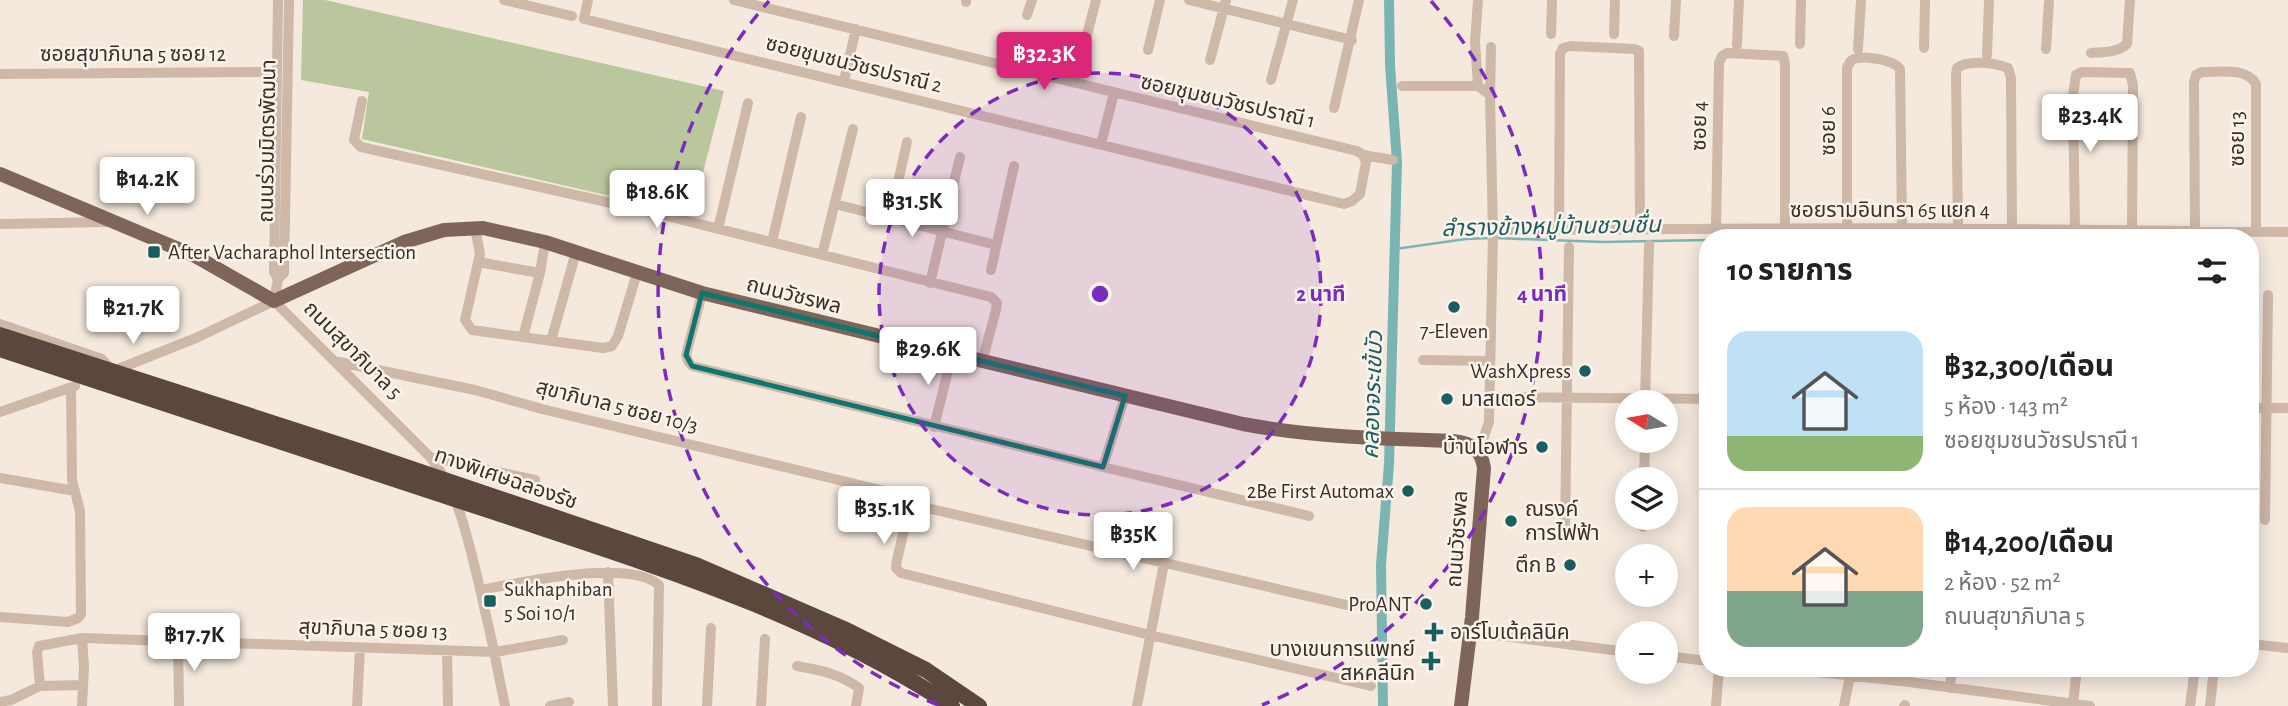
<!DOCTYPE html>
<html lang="th">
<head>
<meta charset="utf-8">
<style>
	:root { --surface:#fff; --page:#f6f6f6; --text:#202124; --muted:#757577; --line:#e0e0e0; --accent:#db2777 }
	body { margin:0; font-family:"Alegreya Sans","Noto Sans Thai",sans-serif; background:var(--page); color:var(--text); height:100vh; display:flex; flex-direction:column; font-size:26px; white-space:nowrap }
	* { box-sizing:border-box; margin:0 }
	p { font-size:23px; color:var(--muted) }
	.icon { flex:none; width:38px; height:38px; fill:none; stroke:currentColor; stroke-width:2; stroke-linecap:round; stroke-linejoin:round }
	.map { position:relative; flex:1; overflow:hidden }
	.drawer { position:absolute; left:1699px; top:229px; width:560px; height:448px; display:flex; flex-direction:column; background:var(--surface); border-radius:28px; box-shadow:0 4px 18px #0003 }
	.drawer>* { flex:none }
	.needle { width:46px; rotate:281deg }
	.controls { position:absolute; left:1615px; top:390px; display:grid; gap:14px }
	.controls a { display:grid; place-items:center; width:63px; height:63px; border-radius:50%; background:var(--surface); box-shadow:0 4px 18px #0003; font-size:35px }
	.price { position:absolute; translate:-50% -60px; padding:0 16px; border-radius:7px; background:#fff; color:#222; font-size:23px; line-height:46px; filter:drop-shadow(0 2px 4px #0008) }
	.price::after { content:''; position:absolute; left:50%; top:42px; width:21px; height:16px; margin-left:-10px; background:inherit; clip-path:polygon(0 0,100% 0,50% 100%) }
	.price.current { background:var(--accent); color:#fff }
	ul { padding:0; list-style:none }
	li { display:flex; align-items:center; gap:21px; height:175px; padding:0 28px }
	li+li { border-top:2px solid var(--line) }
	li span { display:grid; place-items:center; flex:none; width:196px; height:140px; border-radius:21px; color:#555 }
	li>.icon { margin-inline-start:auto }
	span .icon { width:84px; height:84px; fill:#fffc; stroke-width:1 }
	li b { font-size:30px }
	h2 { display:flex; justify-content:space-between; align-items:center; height:84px; padding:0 28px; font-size:30px }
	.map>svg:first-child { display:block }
	.green { fill:#bac69c }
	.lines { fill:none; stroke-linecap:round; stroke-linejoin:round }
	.stream { stroke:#7ab5b4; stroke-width:2.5 }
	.canal { stroke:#7ab5b4; stroke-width:10 }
	.minor { stroke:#ceb8a8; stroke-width:10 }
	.major { stroke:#7e6459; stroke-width:14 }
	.highway-bridge { stroke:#5c473f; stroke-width:16 }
	.marked { fill:none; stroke:#0f766e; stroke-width:5; stroke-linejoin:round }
	.ring { fill:none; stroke:#7b2cbf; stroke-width:3.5; stroke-dasharray:12 9 }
	.poi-dot { fill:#1a5f60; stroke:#fcf3eb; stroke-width:2.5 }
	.labels { text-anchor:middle; stroke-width:5; stroke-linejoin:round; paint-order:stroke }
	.street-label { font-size:21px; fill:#3b2e29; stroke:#fcf3eb }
	.poi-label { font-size:21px; fill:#3b2e29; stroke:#fcf3eb; text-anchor:end }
	.water-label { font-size:23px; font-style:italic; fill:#1a5f60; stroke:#fcf3eb }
	.centre { fill:#7b2cbf; stroke:#fcf3eb; stroke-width:3.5 }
	.ring-label { font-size:21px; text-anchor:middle; font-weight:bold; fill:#7b2cbf; stroke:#fcf3eb; stroke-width:5; stroke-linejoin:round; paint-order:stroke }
</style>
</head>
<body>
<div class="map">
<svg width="2288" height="706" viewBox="0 0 2288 706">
	<rect width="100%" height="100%" fill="#f5e9de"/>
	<path class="green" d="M303,0h22l399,91 -32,124 -330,-76 7,-47 -68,-12z"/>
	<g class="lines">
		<path class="stream" d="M1496,238l106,4 106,-2
			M1395,249l71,-10 23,-1"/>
		<path class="canal" d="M1383,706l-2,-141 8,-101 8,-302 -7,-97 -1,-65"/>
		<path class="minor" d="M504,0l68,16
			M588,0l-4,19 760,185 8,-3 8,-7 6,-32 -3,-7 -6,-4 -623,-151
			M1189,0l163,40
			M1478,0l-3,42 3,44 12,9 3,139 -4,188 -10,29
			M966,2v-2
			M1027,15l5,-15
			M1551,34l1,-34
			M1614,34l1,-34
			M1087,35l9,-35
			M1674,36l2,-36
			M1800,44l1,-44
			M1737,45l2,-45
			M1924,48l1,-48
			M1858,49l3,-49
			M2046,49l3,-49
			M1148,50l12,-50
			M2091,53c13,-1 26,0 36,-9l3,-44
			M1987,55l2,-55
			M1210,60l16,-60
			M0,74l267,-2
			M1271,80l22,-80
			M844,81l12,-52
			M1402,86h76
			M1490,95l1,-48
			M362,101l-8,39 7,7 286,64 344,86 6,6 -1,7 -14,52
			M1334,108l25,-108
			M1101,144l13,-51
			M1363,155l30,5
			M835,204l161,41
			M890,218l17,-76
			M0,224l110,-2
			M475,228l5,26 -15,66 7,10 131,18 9,-2 6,-10 19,-63
			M1559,228l1,-174 3,-6 8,-2 63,3 5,2 1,177
			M1716,228l3,-165 3,-7 5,-3 56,3 2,8v165
			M1847,228v-160c2,-4 2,-7 7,-9 11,-4 40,1 46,10l2,159
			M1958,228l-2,-153 1,-7c12,-9 38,-5 51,0l3,10 1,151
			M718,229l30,-126
			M2075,229l-2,-134 3,-20 6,-3 48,1 3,12 -1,145
			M1493,230l409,-2 386,4
			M2195,232l-1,-150 2,-7 6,-3c17,0 45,-5 54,12v147
			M772,242l29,-125
			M822,255l31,-126
			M478,262l62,11
			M991,270l23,-104
			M278,279l-4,-7 4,-272
			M930,283l30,-126
			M702,293l-16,62 2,6 4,5 411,101
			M274,301l156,156c29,35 37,80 48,123 10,42 19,84 27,126
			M274,301l4,-22 6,-6 5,-273
			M0,324l102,35 9,10
			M523,337l17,-64 5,-31
			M551,341l25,-89
			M1423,360l67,1
			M334,361l141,29 67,19 347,83
			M113,371l83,-33 78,-37
			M1125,396l-22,71 206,49
			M1490,397l218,2
			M1645,402l4,-157
			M2250,408h38
			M0,412l75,-26
			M934,427l18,-72
			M430,457l105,23
			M0,478l75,13
			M1644,480l1,-39
			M2265,520l3,-225
			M1643,527v-9
			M1565,532l4,-285
			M608,572l5,134
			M480,590c40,-7 148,-32 179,-5l-2,121
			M1351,606l-437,-101 -5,4 -12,51 -1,8 5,5 249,62 221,51
			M0,617l68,5 10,-4 3,-4 -1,-103 -8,-31 -1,-92
			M1471,632l157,20
			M82,638l2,29 -2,39
			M178,641l1,65
			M2250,644l38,4
			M447,650l1,56
			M1666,656l42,5
			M797,666c23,4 43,8 62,22l-3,18
			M1781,668l128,14 181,24
			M40,686l-3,-34 2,-6 43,-8 413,14 68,-12
			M1950,688l2,-20
			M0,702l11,-2 29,-14 42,-1
			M2073,704l4,-36
			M357,706l3,-57
			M550,706l19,-4
			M707,706l4,-78
			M761,706l4,-67
			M1137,706l27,-143
			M1716,706l3,-38
			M1844,706l6,-30
			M1904,706l1,-1
			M2190,706l5,-38
			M2210,706l4,-38"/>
		<path class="major" d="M0,174l195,82 79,45 130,-59 40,-12 39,-2 62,14 157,51 541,131c69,13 140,15 210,17 19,2 28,8 31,27l-12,149 -11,89"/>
		<path class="highway-bridge" d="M0,335l362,117 334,113 148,64 82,41 53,36
			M0,349c164,54 328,108 491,162 158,53 321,102 461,195"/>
	</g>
	<path class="marked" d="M702,293l423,103 -22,71 -411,-101 -6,-11z"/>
	<circle cx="1100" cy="294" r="221" fill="#7b2cbf" fill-opacity=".12"/>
	<g class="ring">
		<circle cx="1100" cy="294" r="221"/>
		<path d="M938 705A442 442 0 0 1 769 1M1431 1A442 442 0 0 1 1262 705"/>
	</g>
	<g class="poi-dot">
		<rect x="147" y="245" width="14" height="14" rx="3.5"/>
		<circle cx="1454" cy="307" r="7"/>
		<circle cx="1585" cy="371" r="7"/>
		<circle cx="1447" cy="399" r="7"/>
		<circle cx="1542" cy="447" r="7"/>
		<circle cx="1408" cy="491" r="7"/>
		<circle cx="1511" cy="521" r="7"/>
		<circle cx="1570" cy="565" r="7"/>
		<rect x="483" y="594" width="14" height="14" rx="3.5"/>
		<circle cx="1426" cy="604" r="7"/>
		<path d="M1430.5 621.5h7v7h7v7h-7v7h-7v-7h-7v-7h7z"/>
		<path d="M1427.5 650.5h7v7h7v7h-7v7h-7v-7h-7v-7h7z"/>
	</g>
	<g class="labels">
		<g class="street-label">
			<text x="133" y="61">ซอยสุขาภิบาล 5 ซอย 12</text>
			<text transform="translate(854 64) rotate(14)" y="7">ซอยชุมชนวัชรปราณี 2</text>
			<text transform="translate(1228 101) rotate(13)" y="7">ซอยชุมชนวัชรปราณี 1</text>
			<text transform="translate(1699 126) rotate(-89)" y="7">ซอย 4</text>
			<text transform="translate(1828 131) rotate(-90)" y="7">ซอย 6</text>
			<text transform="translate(2237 139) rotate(-90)" y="7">ซอย 13</text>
			<text transform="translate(267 141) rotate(-89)" y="7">ถนนร่วมมิตรพัฒนา</text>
			<text x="1890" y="217">ซอยรามอินทรา 65 แยก 4</text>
			<text transform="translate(794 295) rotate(14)" y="7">ถนนวัชรพล</text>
			<text transform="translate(353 350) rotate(45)" y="7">ถนนสุขาภิบาล 5</text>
			<text transform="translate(617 406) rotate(14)" y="7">สุขาภิบาล 5 ซอย 10/3</text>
			<text transform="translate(506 478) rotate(19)" y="7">ทางพิเศษฉลองรัช</text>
			<text transform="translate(1457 539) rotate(-86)" y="7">ถนนวัชรพล</text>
			<text transform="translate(373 629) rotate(2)" y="7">สุขาภิบาล 5 ซอย 13</text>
		</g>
		<g class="poi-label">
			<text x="168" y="259" text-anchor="start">After Vacharaphol Intersection</text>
			<text x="1454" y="338" text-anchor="middle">7-Eleven</text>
			<text x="1571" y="378">WashXpress</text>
			<text x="1461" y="406" text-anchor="start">มาสเตอร์</text>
			<text x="1528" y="454">บ้านโอฬาร</text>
			<text x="1394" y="498">2Be First Automax</text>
			<text x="1525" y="516" text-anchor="start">ณรงค์<tspan x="1525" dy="24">การไฟฟ้า</tspan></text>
			<text x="1556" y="572">ตึก B</text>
			<text x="504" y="596" text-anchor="start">Sukhaphiban<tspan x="504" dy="24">5 Soi 10/1</tspan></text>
			<text x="1412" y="611">ProANT</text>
			<text x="1450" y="639" text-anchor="start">อาร์โบเต้คลินิค</text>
			<text x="1415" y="656">บางเขนการแพทย์<tspan x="1415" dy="24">สหคลีนิก</tspan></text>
		</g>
		<g class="water-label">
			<text transform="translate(1551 226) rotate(-1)" y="8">ลำรางข้างหมู่บ้านชวนชื่น</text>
			<text transform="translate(1372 395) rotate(-88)" y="8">คลองจระเข้บัว</text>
		</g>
	</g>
	<circle cx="1100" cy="294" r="10" class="centre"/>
	<g class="ring-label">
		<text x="1321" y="301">2 นาที</text>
		<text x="1542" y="301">4 นาที</text>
	</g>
</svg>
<div class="controls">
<a><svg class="needle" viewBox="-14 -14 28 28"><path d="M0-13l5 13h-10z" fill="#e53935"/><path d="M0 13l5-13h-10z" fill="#757577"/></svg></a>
<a><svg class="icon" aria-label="layers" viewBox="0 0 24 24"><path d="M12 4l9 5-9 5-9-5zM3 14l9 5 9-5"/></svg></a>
<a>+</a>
<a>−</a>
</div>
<b class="price current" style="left:1044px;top:92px">฿32.3K</b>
<b class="price" style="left:2090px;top:154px">฿23.4K</b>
<b class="price" style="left:147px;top:217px">฿14.2K</b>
<b class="price" style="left:657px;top:230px">฿18.6K</b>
<b class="price" style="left:912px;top:239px">฿31.5K</b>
<b class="price" style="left:133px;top:346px">฿21.7K</b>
<b class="price" style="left:928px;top:387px">฿29.6K</b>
<b class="price" style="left:884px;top:546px">฿35.1K</b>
<b class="price" style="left:1133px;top:572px">฿35K</b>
<b class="price" style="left:194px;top:673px">฿17.7K</b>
<section class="drawer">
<h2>10 รายการ<svg class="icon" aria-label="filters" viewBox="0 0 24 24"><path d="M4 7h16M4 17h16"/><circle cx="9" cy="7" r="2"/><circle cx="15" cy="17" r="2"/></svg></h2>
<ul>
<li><span style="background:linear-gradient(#bfe0f5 75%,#8fb573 0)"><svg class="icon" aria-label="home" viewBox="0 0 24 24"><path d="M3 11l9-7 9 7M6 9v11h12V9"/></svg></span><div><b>฿32,300/เดือน</b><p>5 ห้อง · 143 m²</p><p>ซอยชุมชนวัชรปราณี 1</p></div></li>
<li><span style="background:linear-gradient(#ffd9b3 60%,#7fa58c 0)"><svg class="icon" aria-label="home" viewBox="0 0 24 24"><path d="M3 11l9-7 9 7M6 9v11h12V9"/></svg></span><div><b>฿14,200/เดือน</b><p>2 ห้อง · 52 m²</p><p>ถนนสุขาภิบาล 5</p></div></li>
</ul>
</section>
</div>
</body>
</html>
